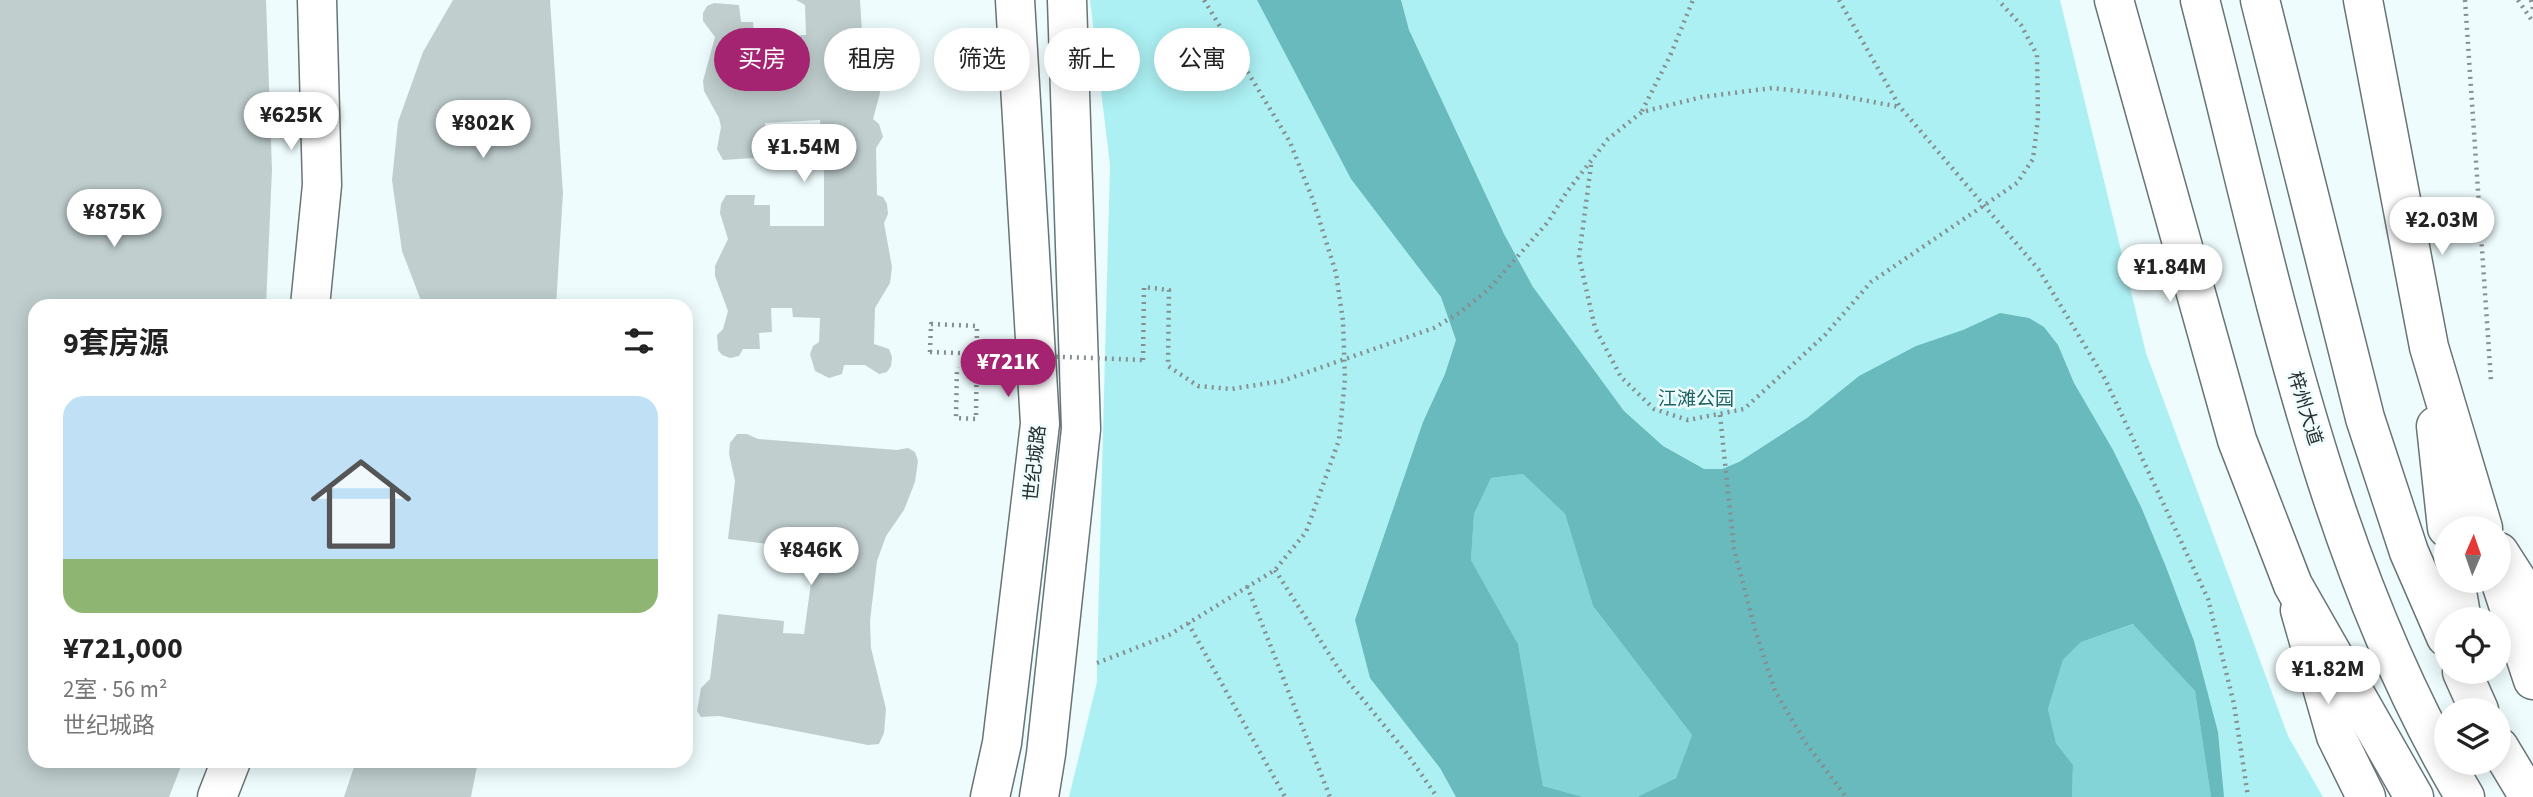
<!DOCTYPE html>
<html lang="zh">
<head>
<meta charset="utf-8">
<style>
	:root { --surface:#fff; --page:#f6f6f6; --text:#222; --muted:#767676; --line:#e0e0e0; --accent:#a52472 }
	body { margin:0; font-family:"Source Sans 3","Noto Sans SC",sans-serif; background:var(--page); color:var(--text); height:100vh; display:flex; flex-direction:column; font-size:26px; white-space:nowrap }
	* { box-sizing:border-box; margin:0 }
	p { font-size:23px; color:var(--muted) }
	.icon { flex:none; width:38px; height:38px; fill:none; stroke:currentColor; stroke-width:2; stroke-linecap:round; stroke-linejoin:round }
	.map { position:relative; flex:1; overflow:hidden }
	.sheet { position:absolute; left:28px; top:299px; width:665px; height:469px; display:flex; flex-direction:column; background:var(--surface); border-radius:21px; box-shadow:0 4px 18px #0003 }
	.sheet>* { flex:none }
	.banner { position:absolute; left:714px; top:28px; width:665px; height:63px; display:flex; gap:14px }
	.needle { width:46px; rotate:2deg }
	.fabs { position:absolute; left:2434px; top:516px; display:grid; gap:14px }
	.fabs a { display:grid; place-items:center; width:77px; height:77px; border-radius:50%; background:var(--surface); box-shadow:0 4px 18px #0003; font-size:35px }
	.price { position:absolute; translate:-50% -60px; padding:0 16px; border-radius:24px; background:#fff; color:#222; font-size:23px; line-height:46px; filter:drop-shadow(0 2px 4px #0008) }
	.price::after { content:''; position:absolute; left:50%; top:42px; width:21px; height:16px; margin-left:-10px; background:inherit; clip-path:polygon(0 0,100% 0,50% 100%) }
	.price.current { background:var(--accent); color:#fff }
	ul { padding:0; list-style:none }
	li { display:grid; align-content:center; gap:14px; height:371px; padding:0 35px }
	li+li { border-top:2px solid var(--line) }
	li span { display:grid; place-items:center; height:217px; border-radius:21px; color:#555 }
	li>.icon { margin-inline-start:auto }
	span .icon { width:126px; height:126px; fill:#fffc; stroke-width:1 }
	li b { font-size:30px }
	h2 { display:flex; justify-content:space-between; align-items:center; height:84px; padding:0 35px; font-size:30px }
	.tag { padding:0 24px; border-radius:32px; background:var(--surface); box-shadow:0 4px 18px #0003; font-size:24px; line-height:63px }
	.tag.current { background:var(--accent); color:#fff }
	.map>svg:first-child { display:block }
	.green { fill:#acf0f3 }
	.forest { fill:#82d4d7 }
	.water { fill:#68babd }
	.building { fill:#c0cece }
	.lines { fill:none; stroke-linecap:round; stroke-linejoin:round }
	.minor-casing { stroke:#687475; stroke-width:41 }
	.major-casing { stroke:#687475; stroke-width:41 }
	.highway-casing { stroke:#687475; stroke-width:41 }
	.path { stroke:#858f90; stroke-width:4.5; stroke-dasharray:2 5; stroke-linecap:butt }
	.minor { stroke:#fff; stroke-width:38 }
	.major { stroke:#fff; stroke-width:38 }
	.highway { stroke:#fff; stroke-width:38 }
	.path-bridge { stroke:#858f90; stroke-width:4.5; stroke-dasharray:2 5; stroke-linecap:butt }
	.labels { text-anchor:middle; stroke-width:5; stroke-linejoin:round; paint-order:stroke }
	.park-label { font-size:19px; fill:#1d6164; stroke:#eefcfd }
	.street-label { font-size:19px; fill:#2a3030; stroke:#eefcfd }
</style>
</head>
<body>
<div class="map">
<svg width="2533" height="797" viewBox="0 0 2533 797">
	<rect width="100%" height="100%" fill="#eefcfd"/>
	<path class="green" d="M1090,0h970l86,353 142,383 35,61h-1254l28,-115v-19l13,-498z"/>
	<path class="forest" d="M1523,474l42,40 28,92 99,129 -16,43 -39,19h-54l-40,-11 -25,-142 -47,-84 3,-46 17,-36z
		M2134,624l61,67 16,106h-139l1,-32 -17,-22 -8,-34 15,-49 18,-18z"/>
	<path class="water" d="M1257,0h144l8,30 95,204 29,53 91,124 39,35 41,23h18l17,-7 68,-44 52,-42 57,-30 47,-16 37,-17 29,5 15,9 14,18 16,38 39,67 29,59 24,58 28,74 24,91 6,65h-13l-16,-106 -62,-67 -52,18 -18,18 -15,49 8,34 17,22 -1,32h-435l39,-19 16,-43 -99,-129 -28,-92 -42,-40 -32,4 -17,36 -3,46 47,84 25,142 40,11h-127l-16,-29 -70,-90 -15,-58 68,-198 22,-48 11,-34 -15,-43 -90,-118z"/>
	<path class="building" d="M0,0h266l6,170 -6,136h-231v455h148l-14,36h-169z
		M453,0h97l13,193 -7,113h-133l-21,-55 -10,-71 6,-58 25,-70z
		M796,0h64l2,31 10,14 9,23 -1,25 -7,26 6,5 4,13 -7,11 1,47 6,2 4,7 1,10 -4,9 8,44 -2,16 -15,25 -1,36 15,5 3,8 -1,9 -4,6 -8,2 -14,-9h-21l-2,9 -13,4 -14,-7 -5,-17 3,-8 6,-4 1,-24 -27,-1 -1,-9h-21l1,24 -13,1 1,16h-17l-4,7 -9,2 -8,-3 -4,-5 -1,-15 6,-6 5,-18 -13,-35v-10l13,-27 -8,-26 1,-9 5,-9h29l-1,10h16v21h54v-54l-4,-52 -55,3 3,25 -15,1 1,9 -31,2 -6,-11 4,-22 -2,-9 -15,-27 -1,-10 12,-44 -12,-16v-8l4,-7 7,-3 25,2 2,17h12l2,23h26v-9l25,-1 -1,-30z
		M737,434h10l11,5 139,11 11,-2 7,4 3,9 -3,21 -11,28 -18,26 -9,25 -7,60 1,27 15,61 -2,24 -5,11 -11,1 -149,-29 -18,1 -4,-6 4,-23 9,-9 8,-65 66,7 -1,12 21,1 13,-96 -22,-2 -2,11 -65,-8 7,-58 -6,-27 1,-11z
		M356,761h122l-7,36h-127z"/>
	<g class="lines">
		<defs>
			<path id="minor" d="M310,306l12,-121 -5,-185
				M2499,552l34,53
				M2300,610l36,126 30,61
				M217,797l14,-36"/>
			<path id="major" d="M2114,0l123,440 56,145 121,212
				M2363,0l66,347 54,181
				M2436,426l11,102
				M2499,577l34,103
				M2455,581l7,39
				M990,797l12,-54 38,-319 -25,-424
				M1039,797l7,-43 35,-325 -14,-429"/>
			<path id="highway" d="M2200,0c69,267 122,558 265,797
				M2260,0l105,418 44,134 37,85
				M2462,672l17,38
				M2499,747l30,50"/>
		</defs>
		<use href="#minor" class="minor-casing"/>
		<use href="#major" class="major-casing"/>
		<use href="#highway" class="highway-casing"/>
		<path class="path" d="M1839,0l61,107 139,163 66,109 103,220 26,105 14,93
			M2465,0l26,381
			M2518,0l15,22
			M2531,0l2,9
			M1642,111l28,-55 23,-56
			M1591,165l-12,92 16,71 26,49 33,32 34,11 56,-11 81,-74 46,-53 146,-99 16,-24 5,-41 -1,-63 -16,-30 -23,-25
			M930,352l1,-28 46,2 -1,93 -20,-1 1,-51
			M1143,360l1,-73 25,3 -1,76 30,20 33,3 51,-8 152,-53 25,-15 29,-23 60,-68 18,-29 42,-54 34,-27 60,-15 70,-9 64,7 64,12
			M1720,415l14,134 22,84 19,58 30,51 41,55
			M1275,570l67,104 63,77 32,46
			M1247,586l83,211
			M1188,623l97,174
			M1097,663l72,-28 106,-65 31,-38 33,-92 6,-61 -2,-58 -7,-48 -23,-73 -23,-58 -86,-142"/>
		<use href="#minor" class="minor"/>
		<use href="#major" class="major"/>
		<use href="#highway" class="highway"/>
		<path class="path-bridge" d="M930,352l213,8"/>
	</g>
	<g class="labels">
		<g class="park-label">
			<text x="1696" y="405">江滩公园</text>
		</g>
		<g class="street-label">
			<text transform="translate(2306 408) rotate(73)" y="7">梓州大道</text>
			<text transform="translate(1034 463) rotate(-84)" y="7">世纪城路</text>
		</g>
	</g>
</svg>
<div class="fabs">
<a><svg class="needle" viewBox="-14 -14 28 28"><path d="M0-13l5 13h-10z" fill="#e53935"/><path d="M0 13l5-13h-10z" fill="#767676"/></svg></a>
<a><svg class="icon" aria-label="locate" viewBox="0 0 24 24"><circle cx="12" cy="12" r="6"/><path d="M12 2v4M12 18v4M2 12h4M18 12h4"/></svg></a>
<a><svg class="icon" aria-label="layers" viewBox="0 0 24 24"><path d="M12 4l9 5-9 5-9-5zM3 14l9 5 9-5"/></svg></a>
</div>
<b class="price" style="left:291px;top:152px">¥625K</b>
<b class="price" style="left:483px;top:160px">¥802K</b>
<b class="price" style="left:804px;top:184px">¥1.54M</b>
<b class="price" style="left:114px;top:249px">¥875K</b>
<b class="price" style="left:2442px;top:257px">¥2.03M</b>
<b class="price" style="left:2170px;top:304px">¥1.84M</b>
<b class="price current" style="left:1008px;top:399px">¥721K</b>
<b class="price" style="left:811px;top:587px">¥846K</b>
<b class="price" style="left:2328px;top:706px">¥1.82M</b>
<div class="banner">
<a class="tag current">买房</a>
<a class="tag">租房</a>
<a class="tag">筛选</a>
<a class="tag">新上</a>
<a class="tag">公寓</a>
</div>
<section class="sheet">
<h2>9套房源<svg class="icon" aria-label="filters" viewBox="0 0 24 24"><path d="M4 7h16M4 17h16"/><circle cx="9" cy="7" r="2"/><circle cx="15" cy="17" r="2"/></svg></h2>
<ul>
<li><span style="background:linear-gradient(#bfe0f5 75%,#8fb573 0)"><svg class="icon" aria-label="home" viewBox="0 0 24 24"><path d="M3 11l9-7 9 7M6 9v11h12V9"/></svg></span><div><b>¥721,000</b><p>2室 · 56 m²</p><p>世纪城路</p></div></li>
</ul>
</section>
</div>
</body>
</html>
